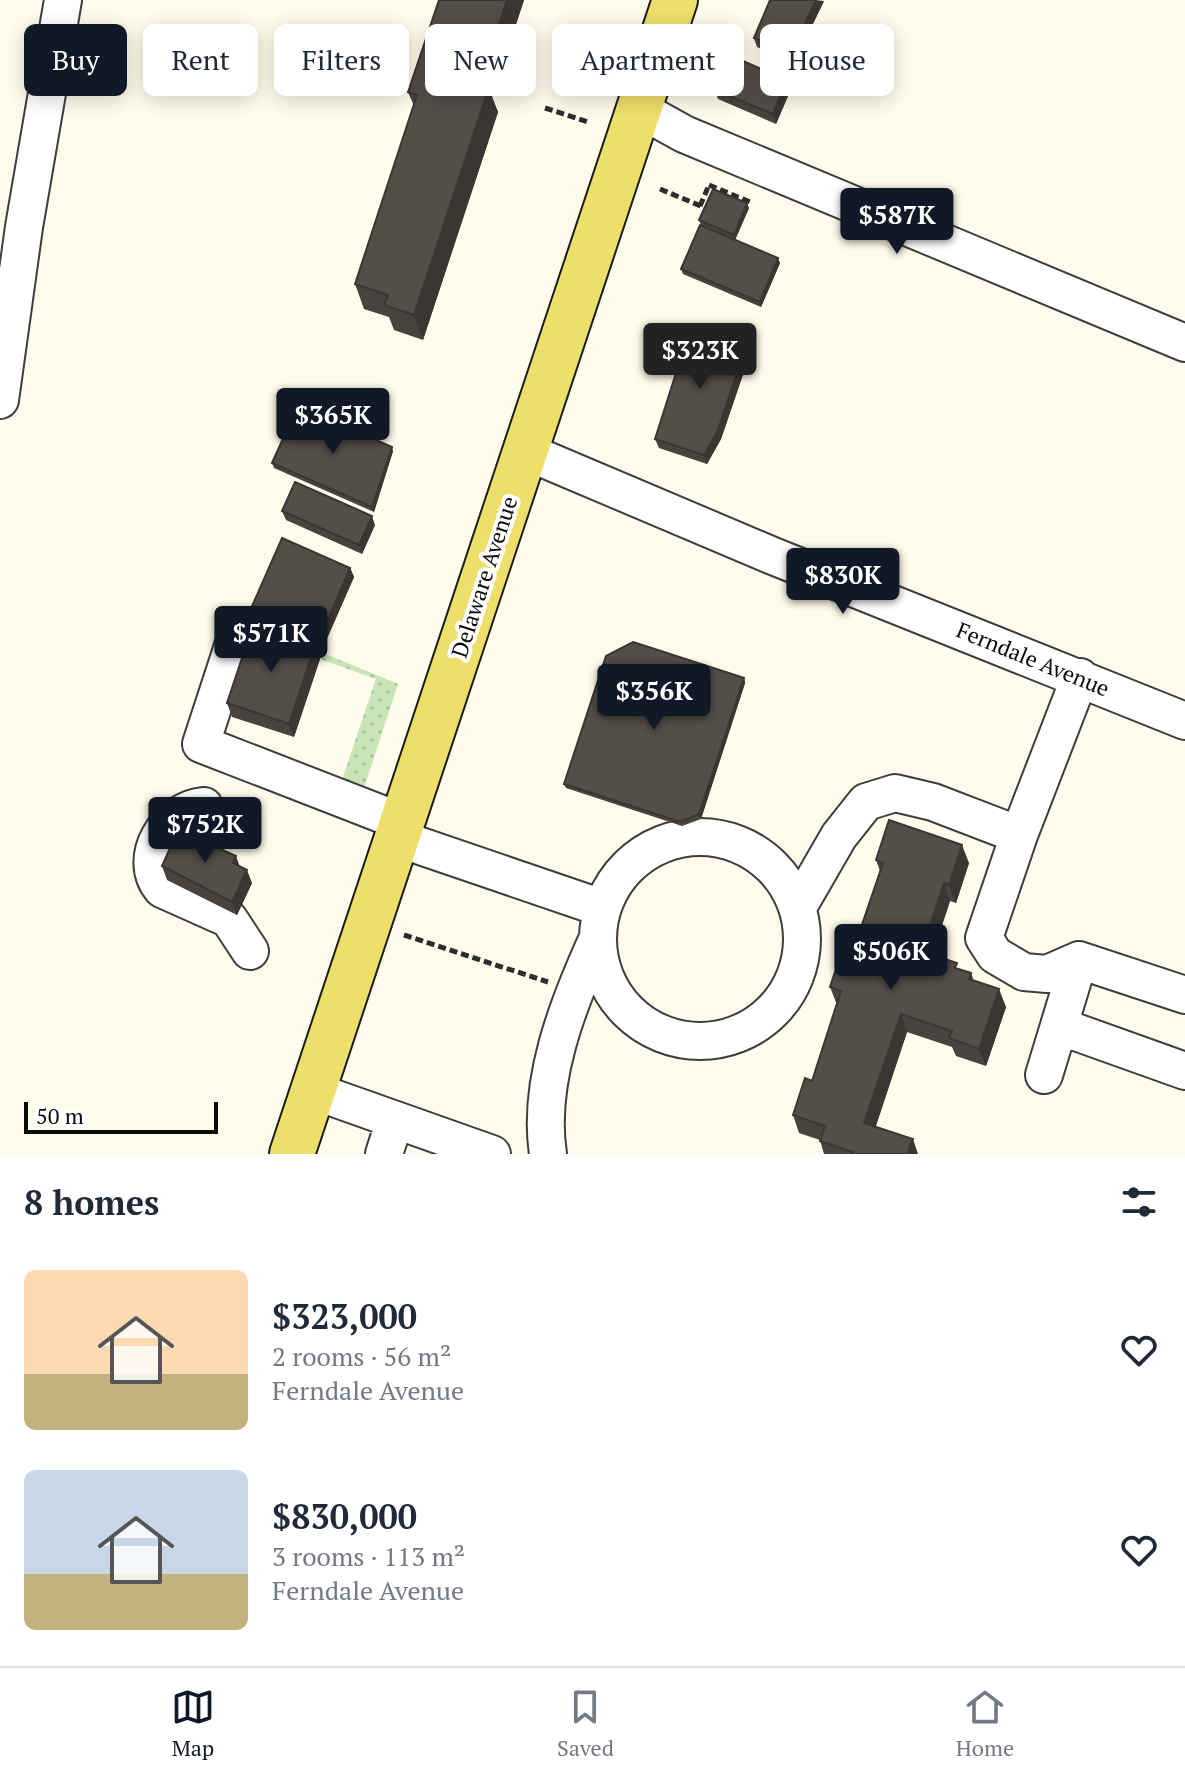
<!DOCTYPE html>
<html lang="en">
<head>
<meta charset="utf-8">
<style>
	:root { --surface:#fff; --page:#f2f2f3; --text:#1f2937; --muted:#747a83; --line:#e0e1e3; --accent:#111827 }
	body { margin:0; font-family:"PT Serif",serif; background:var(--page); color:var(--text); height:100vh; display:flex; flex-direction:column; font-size:30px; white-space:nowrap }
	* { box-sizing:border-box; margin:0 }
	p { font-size:26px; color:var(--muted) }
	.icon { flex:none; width:44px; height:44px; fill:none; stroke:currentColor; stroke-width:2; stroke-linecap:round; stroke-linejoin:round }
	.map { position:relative; height:1154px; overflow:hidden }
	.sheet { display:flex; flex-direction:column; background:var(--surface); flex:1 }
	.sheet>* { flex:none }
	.guide { position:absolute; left:24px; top:24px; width:1138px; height:72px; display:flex; gap:16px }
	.scale { position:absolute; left:24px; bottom:20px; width:194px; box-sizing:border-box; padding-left:8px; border:4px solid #0b0b0b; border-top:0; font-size:22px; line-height:28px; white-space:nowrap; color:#0b0b0b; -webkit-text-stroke:6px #fff; paint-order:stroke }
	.price { position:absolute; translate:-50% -68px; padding:0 18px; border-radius:8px; background:var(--accent); color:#fff; font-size:26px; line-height:52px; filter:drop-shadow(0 2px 4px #0008) }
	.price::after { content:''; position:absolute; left:50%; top:48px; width:24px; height:18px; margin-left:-12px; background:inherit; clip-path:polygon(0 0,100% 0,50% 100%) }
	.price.current { background:#222; color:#fff }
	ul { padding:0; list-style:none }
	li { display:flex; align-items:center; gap:24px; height:200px; padding:0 24px }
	li span { display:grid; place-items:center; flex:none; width:224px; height:160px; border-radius:12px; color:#555 }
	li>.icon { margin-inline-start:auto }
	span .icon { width:96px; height:96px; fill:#fffc; stroke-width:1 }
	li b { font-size:34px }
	h2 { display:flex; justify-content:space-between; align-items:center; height:96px; padding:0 24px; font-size:34px }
	.chip { padding:0 28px; border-radius:12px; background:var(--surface); box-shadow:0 4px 20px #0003; font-size:28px; line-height:72px }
	.chip.current { background:var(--accent); color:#fff }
	.dock { display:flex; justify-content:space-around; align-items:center; height:112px; border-top:2px solid var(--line); background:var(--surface); font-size:22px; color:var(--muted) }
	.dock a { display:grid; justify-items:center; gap:4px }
	.dock .current { color:var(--accent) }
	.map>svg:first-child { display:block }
	.green { fill:url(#green-dots) }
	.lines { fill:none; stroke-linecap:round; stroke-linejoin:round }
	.minor-casing { stroke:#3e3e3e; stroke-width:40 }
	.major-casing { stroke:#1c1c1c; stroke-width:48 }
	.path { stroke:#2d2d2d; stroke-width:5; stroke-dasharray:8 4; stroke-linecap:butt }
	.minor { stroke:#fff; stroke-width:36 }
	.major { stroke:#eedf6a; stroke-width:44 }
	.wall { fill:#47433e }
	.shaded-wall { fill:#3a3732 }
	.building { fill:#534e48; stroke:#3a3732; stroke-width:2 }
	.labels { text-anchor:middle; stroke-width:8; stroke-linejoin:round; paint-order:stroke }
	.street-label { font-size:22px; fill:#0b0b0b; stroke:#fff }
</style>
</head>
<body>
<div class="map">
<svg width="1185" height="1154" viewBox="0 0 1185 1154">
	<defs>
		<pattern id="green-dots" width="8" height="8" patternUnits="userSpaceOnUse" patternTransform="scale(2)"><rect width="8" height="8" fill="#c9e5b7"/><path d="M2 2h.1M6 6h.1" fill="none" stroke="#abc39c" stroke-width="1.8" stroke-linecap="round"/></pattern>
	</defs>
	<rect width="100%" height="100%" fill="#fefcea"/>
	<path class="green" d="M321,652l77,32 -34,104 -22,-8 34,-101 -56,-20z"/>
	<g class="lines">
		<defs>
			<path id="minor" d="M639,109l45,25 501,209
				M0,400l24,-173 39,-227
				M525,451l248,105 412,165
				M233,646l-32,98 201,78
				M204,806c-37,3 -68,52 -42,83l67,30 21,32
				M598 939a102 102 0 1 1 204 0a102 102 0 1 1-204 0Z
				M397,838l205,70
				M798,907l41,-71 27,-34 29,-9 38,9 86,33
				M1079,960l-32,14 -23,-2 -29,-17 -11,-17 35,-103 61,-158
				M1059,1026l126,45
				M1044,1075l35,-115 106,35
				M314,1091l178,63
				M384,1154l11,-34
				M548,1154c-11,-72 20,-150 49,-214"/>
			<path id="major" d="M292,1154l383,-1154"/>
		</defs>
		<use href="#minor" class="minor-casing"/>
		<use href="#major" class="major-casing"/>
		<path class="path" d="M545,108l43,14
			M709,185l41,17
			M660,189l48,20
			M700,206l9,-21
			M404,935l144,47"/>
		<use href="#minor" class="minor"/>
		<use href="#major" class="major"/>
	</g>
	<path class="wall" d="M439,0h85l-32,97 6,15 -75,228 -29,-10 -5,-13 -25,-8 -9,-25 59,-178 -6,-14z
		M824,1l-30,62 -37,-16 -3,-9z
		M791,89l-15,35 -58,-25 -3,-9z
		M749,208l-14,32 -34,-15 -2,-5z
		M780,263l-19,44 -78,-33 -2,-5z
		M750,354l-29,85 -14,25 -48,-16 -4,-9z
		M393,451l-19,61 -100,-44 -2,-5z
		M282,511l93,14 -13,29 -76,-34z
		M350,568l4,9 -33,75 -5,-2 4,9 -26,78 -62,-20 -5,-14 51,-70 -26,-11 -3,-9z
		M744,678l1,5 -44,136 -19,7 -116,-38 -2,-4z
		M876,860l93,3 -13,40 -6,-2 -19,58 40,14 3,8 32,26 -20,59 -30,-10 -4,-9 -45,-15 -31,94 42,28h-94l-4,-14 -21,-7 -6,-18 19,-34 25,-76 -7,-18 24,-39 26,-77z
		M162,866h78l12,17 -15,32 -70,-35z"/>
	<path class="shaded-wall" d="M507,0h17l-32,97 6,15 -75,228 -9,-25 65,-231z
		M816,0l8,1 -30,62 -3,-10z
		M787,80l4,9 -15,35 -3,-10z
		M747,203l2,5 -14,32 -1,-5z
		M778,258l2,5 -19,44 -1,-5z
		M746,345l4,9 -29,85 -14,25 -3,-9z
		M392,447l1,4 -19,61 -2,-5z
		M372,516l3,9 -13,29 -3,-9z
		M350,568l4,9 -33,75 -3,-9z
		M315,645l5,14 -26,78 -5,-13z
		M744,678l1,5 -44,136 -2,-5z
		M962,845l7,18 -13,40 -7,-18z
		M236,856l5,14 -8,-7z
		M247,870l5,13 -15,32 -5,-13z
		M944,883l6,18 -24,72 -6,-17z
		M999,989l7,18 -20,59 -7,-17z
		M901,1014l6,18 -36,108 -7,-17z
		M913,1139l5,15h-11z"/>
	<path class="building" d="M439,0h68l-28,84 10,3 -75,228 -30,-10 4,-10 -33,-11 62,-189 -9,-3z
		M770,0h46l-25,53 -37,-15z
		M729,55l58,25 -14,34 -58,-24z
		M713,189l34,14 -13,32 -35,-15z
		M700,225l78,33 -18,44 -79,-33z
		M691,326l55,19 -28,85 -14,25 -49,-16z
		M298,405l94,42 -20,60 -100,-44z
		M295,482l77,34 -13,29 -77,-34z
		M282,538l68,30 -32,75 -69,-30z
		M253,625l62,20 -26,79 -62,-21z
		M633,642l111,36 -45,136 -19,8 -116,-38 42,-128z
		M889,820l73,25 -13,40 -5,-2 -24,73 24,7 1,-4 12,4 -2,5 16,5 -2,6 30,10 -20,60 -30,-11 3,-7 -51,-17 -37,109 49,16 -6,15h-55l1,-2 -33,-11 5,-15 -32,-11 12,-37 7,3 29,-90 -11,-4 14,-42 10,3 29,-85 -7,-3z
		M178,830l58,26 -3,7 14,7 -15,32 -70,-36z"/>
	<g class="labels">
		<g class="street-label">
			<text transform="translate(484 577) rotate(-72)" y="8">Delaware Avenue</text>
			<text transform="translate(1033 659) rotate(22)" y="8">Ferndale Avenue</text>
		</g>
	</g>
</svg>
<div class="scale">50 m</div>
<b class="price" style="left:897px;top:256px">$587K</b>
<b class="price current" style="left:700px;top:391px">$323K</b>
<b class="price" style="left:333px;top:456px">$365K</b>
<b class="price" style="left:843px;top:616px">$830K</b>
<b class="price" style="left:271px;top:674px">$571K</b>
<b class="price" style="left:654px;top:732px">$356K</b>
<b class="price" style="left:205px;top:865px">$752K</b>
<b class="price" style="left:891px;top:992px">$506K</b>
<div class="guide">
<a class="chip current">Buy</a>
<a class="chip">Rent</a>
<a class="chip">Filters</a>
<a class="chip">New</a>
<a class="chip">Apartment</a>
<a class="chip">House</a>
</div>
</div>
<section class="sheet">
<h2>8 homes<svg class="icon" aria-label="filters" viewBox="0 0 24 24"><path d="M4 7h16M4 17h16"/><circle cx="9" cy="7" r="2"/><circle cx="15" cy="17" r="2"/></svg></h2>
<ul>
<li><span style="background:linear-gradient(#ffd9b3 65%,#c2b280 0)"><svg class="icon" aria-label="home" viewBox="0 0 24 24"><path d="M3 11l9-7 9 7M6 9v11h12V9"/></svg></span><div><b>$323,000</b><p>2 rooms · 56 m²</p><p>Ferndale Avenue</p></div><svg class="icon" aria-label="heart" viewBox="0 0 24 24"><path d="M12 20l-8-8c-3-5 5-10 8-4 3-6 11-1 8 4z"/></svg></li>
<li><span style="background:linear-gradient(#c9d6e8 65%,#c2b280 0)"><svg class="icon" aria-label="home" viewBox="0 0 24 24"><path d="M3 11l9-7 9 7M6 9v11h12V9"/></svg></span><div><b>$830,000</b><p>3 rooms · 113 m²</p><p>Ferndale Avenue</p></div><svg class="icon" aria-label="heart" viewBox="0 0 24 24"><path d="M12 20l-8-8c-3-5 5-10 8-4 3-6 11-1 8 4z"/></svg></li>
</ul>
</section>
<nav class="dock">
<a class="current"><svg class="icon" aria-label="map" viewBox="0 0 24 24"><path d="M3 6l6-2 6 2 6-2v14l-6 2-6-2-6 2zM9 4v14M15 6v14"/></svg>Map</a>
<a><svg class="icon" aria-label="saved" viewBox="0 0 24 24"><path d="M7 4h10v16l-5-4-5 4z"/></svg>Saved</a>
<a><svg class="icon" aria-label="home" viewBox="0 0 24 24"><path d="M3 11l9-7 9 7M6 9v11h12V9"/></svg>Home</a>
</nav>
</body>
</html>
